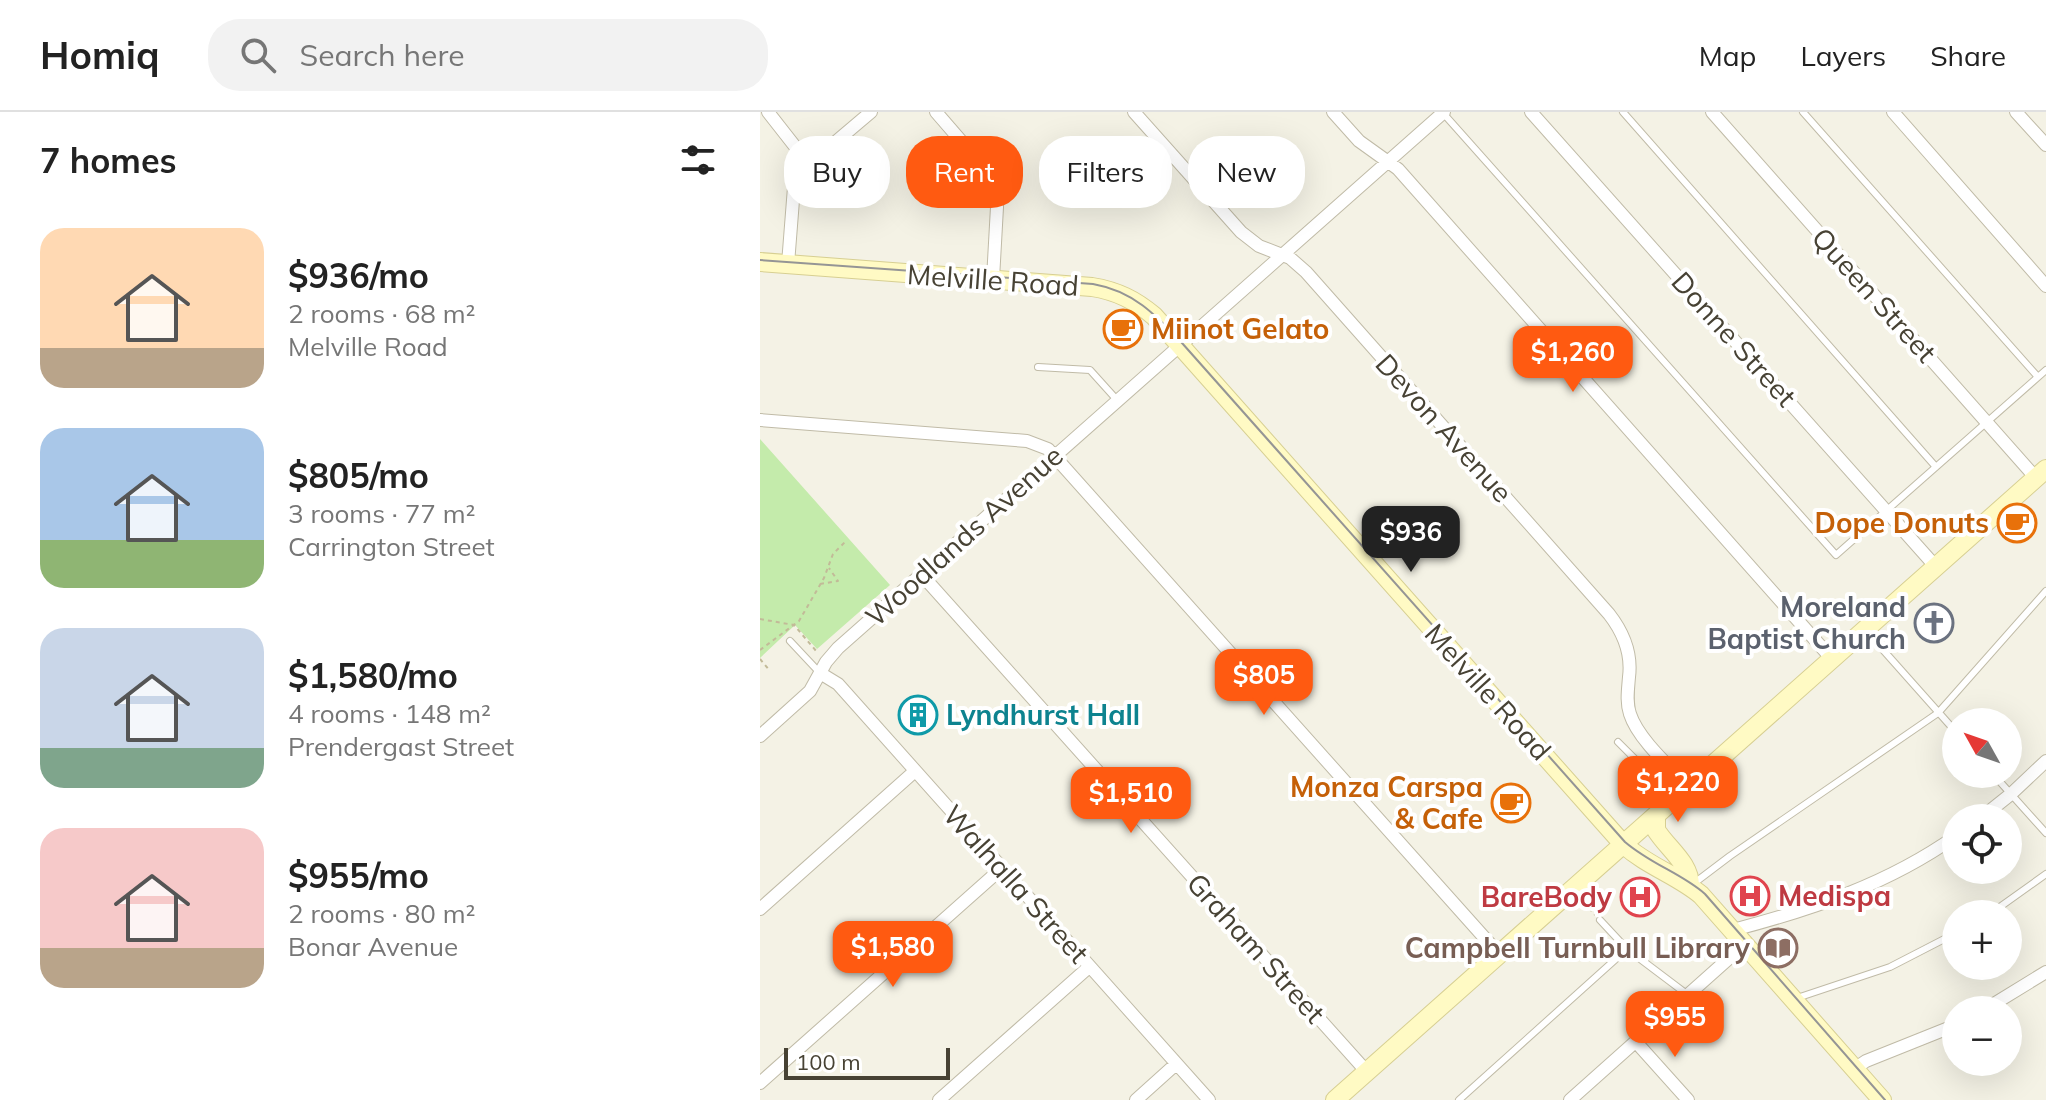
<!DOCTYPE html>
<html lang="en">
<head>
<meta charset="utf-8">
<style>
	:root { --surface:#fff; --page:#f2f2f2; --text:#222; --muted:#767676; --line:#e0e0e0; --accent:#ff5a11 }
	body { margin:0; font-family:Mulish,sans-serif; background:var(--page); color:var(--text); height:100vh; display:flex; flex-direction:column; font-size:30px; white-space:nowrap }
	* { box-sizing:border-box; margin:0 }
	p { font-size:26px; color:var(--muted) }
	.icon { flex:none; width:44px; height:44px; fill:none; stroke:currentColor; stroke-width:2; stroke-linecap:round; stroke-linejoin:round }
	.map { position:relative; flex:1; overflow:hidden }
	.side { display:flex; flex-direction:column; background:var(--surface); width:760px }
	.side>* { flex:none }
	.hud { position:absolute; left:24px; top:24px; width:760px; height:72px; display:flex; gap:16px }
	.needle { width:52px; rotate:310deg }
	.fabs { position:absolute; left:1182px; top:596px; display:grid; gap:16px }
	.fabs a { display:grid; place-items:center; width:80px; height:80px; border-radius:50%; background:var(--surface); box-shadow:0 8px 32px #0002; font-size:40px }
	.scale { position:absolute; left:24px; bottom:20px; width:166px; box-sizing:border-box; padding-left:8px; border:4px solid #474234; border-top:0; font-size:22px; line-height:28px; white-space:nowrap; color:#474234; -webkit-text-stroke:6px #fff; paint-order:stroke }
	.price { position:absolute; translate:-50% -68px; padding:0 18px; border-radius:16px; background:var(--accent); color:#fff; font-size:26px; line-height:52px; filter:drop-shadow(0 2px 4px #0008) }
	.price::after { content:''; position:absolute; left:50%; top:48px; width:24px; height:18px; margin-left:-12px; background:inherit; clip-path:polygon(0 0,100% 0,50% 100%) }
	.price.active { background:#222; color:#fff }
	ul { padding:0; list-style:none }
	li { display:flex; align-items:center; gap:24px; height:200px; padding:0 40px }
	li span { display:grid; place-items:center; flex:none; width:224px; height:160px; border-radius:24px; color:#555 }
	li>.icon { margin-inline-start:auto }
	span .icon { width:96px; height:96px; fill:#fffc; stroke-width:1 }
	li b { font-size:34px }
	h2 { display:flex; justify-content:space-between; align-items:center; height:96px; padding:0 40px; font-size:34px }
	.tag { padding:0 28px; border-radius:32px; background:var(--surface); box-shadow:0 8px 32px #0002; font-size:28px; line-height:72px }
	.tag.active { background:var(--accent); color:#fff }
	header { display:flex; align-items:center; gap:48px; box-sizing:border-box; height:112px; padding:0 40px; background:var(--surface); border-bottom:2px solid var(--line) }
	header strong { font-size:38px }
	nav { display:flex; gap:44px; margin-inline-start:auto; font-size:28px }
	.search { width:560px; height:72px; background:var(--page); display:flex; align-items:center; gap:20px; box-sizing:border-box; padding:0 28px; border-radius:32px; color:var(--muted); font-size:30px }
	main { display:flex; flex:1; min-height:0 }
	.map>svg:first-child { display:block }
	.green { fill:#c4ebab }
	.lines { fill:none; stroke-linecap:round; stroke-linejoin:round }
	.service-casing { stroke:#c0bba7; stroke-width:8 }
	.minor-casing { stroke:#c0bba7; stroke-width:14 }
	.secondary-casing { stroke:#d7cf92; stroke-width:20 }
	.path { stroke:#c2ba98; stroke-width:2; stroke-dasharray:4 4; stroke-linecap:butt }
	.service { stroke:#fff; stroke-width:6 }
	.minor { stroke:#fff; stroke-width:12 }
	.secondary { stroke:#fffac4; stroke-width:18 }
	.tram { stroke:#959595; stroke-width:2 }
	.labels { text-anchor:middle; stroke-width:8; stroke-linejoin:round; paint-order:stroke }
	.street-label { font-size:28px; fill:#474234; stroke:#fff }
	.food-label { font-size:28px; font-weight:bold; fill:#c56008; stroke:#fff; text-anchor:end }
	.worship-label { font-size:28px; font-weight:bold; fill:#5b616d; stroke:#fff; text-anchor:end }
	.culture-label { font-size:28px; font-weight:bold; fill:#0d838f; stroke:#fff; text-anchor:start }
	.health-label { font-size:28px; font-weight:bold; fill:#be3a42; stroke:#fff; text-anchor:start }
	.education-label { font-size:28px; font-weight:bold; fill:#785e54; stroke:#fff; text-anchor:end }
</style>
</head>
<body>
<header>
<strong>Homiq</strong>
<div class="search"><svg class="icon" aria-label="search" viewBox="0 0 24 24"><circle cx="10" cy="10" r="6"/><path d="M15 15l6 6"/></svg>Search here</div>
<nav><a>Map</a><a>Layers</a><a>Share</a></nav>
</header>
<main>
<section class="side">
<h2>7 homes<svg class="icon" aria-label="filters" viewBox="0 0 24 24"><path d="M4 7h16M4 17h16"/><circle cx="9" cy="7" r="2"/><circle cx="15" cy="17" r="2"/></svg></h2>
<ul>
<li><span style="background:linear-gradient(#ffd9b3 75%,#b9a48a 0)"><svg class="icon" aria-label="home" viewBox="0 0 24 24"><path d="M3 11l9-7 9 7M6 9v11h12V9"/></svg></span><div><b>$936/mo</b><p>2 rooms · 68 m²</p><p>Melville Road</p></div></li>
<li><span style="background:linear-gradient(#a9c7e8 70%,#8fb573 0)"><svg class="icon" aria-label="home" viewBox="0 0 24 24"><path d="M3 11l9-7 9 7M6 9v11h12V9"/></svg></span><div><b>$805/mo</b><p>3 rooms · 77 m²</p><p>Carrington Street</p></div></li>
<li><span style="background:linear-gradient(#c9d6e8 75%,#7fa58c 0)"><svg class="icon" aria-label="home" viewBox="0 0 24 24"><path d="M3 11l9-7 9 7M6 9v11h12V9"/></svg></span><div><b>$1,580/mo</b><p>4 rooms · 148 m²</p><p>Prendergast Street</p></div></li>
<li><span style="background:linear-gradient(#f6c9c9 75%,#b9a48a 0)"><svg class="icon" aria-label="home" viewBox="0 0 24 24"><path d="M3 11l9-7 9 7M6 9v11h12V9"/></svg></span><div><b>$955/mo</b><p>2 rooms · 80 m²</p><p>Bonar Avenue</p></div></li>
</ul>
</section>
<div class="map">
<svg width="1286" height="988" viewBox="0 0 1286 988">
	<rect width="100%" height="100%" fill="#f4f2e5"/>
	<path class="green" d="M0,327l130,146 -73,64 -22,-24 -35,33z"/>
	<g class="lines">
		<defs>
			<path id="service" d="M863,0l313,355
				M1043,0l235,265
				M683,1l393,442 210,-185
				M278,255l52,3 27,30
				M1108,521l88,99
				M30,529l30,32
				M858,630l30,30
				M1233,662l53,59
				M933,772l37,-28 208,-143 108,-122
				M1230,802l56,-40
				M840,808l27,29 61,46
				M1037,886l93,-31 66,-34
				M699,988l168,-151"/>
			<path id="minor" d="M8,0l29,37 -9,115
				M176,0l58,67 4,10 -5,90
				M374,0l107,120 18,14 31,12 16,14 303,342c14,18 23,40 20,63 -1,13 -3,25 1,37 8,25 40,53 58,72
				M573,0l26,29 39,28 434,490
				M771,0l405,455
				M952,0l324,366
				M1133,0l153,174
				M1256,0l30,33
				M37,44h22l52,-44
				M0,308l267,21 21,8 451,505
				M161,462l446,498
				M60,561l18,11 371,416
				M0,624l50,-45 16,-29 12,-14 606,-536
				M1221,706l30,-24 35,-33
				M0,797l155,-138
				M973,818c80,-21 155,-46 223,-94
				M1224,898l62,-38
				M876,930l52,58
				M1094,957l12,-8 90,-36
				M0,971l242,-215
				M179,988l150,-133
				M376,988l40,-36
				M810,988l175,-156"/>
			<path id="secondary" d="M0,150l332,25c25,4 43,13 62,29l469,528c24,22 54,31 78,51l181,205
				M896,703v15c12,19 34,33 34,56
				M575,988l711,-631"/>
		</defs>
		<use href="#service" class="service-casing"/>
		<use href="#minor" class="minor-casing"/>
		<use href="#secondary" class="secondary-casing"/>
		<path class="path" d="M60,472l18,-3 -9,-13
			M0,507l34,6 23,27
			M0,538l39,-29 25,-43 9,-24 14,-14
			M0,547l10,12
			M824,790l11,13"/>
		<use href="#service" class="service"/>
		<use href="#minor" class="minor"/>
		<use href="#secondary" class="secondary"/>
		<path class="tram" d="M0,148l333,24c40,7 62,30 89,59l443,499c27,23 56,31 80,52l180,206"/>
	</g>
	<defs>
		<symbol id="cafe-ring" viewBox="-11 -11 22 22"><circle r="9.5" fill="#fff" stroke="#e8710a" stroke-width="1.5"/><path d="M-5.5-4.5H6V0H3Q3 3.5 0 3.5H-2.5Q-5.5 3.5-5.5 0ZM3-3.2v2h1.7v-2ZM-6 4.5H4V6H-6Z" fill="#e8710a"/></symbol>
		<symbol id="church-ring" viewBox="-11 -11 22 22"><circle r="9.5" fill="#fff" stroke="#6b7280" stroke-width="1.5"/><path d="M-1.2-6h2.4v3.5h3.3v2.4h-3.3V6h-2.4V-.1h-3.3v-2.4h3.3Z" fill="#6b7280"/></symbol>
		<symbol id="building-ring" viewBox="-11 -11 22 22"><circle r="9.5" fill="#fff" stroke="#0f9aa8" stroke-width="1.5"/><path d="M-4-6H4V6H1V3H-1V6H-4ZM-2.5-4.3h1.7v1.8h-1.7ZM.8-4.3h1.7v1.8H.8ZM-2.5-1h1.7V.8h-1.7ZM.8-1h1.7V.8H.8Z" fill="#0f9aa8"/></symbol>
		<symbol id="hospital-ring" viewBox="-11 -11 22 22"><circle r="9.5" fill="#fff" stroke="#e0444e" stroke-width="1.5"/><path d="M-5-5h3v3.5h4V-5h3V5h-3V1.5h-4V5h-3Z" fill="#e0444e"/></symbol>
		<symbol id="library-ring" viewBox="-11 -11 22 22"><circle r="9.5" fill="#fff" stroke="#8d6e63" stroke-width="1.5"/><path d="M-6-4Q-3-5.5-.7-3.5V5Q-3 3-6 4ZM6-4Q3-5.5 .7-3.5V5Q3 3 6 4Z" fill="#8d6e63"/></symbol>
	</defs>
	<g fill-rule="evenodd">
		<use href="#cafe-ring" x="341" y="195" width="44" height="44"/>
		<use href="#cafe-ring" x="1235" y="389" width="44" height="44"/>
		<use href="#church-ring" x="1152" y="489" width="44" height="44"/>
		<use href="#building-ring" x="136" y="581" width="44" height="44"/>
		<use href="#cafe-ring" x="729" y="669" width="44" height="44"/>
		<use href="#hospital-ring" x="968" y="762" width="44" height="44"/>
		<use href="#hospital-ring" x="858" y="763" width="44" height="44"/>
		<use href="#library-ring" x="996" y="814" width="44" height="44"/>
	</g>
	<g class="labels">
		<g class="street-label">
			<text transform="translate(233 168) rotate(4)" y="10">Melville Road</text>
			<text transform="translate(1114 183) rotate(48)" y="10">Queen Street</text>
			<text transform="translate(974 227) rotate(48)" y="10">Donne Street</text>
			<text transform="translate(684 316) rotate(48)" y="10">Devon Avenue</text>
			<text transform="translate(204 424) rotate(-42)" y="10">Woodlands Avenue</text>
			<text transform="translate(728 580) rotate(48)" y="10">Melville Road</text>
			<text transform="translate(256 772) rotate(48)" y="10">Walhalla Street</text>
			<text transform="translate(496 836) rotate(48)" y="10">Graham Street</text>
		</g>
		<g class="food-label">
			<text x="391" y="227" text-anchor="start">Miinot Gelato</text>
			<text x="1229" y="421">Dope Donuts</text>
			<text x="723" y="685">Monza Carspa<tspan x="723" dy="32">&amp; Cafe</tspan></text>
		</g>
		<g class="worship-label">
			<text x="1146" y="505">Moreland<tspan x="1146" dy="32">Baptist Church</tspan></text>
		</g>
		<g class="culture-label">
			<text x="186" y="613">Lyndhurst Hall</text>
		</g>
		<g class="health-label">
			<text x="1018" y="794">Medispa</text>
			<text x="852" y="795" text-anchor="end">BareBody</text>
		</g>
		<g class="education-label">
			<text x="990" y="846">Campbell Turnbull Library</text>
		</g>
	</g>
</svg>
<div class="fabs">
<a><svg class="needle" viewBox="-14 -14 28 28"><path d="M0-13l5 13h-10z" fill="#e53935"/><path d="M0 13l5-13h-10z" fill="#767676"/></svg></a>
<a><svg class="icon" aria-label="locate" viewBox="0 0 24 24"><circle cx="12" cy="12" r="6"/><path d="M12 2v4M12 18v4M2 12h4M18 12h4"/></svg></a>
<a>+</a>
<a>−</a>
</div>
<div class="scale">100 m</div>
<b class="price" style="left:813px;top:282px">$1,260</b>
<b class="price active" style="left:651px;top:462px">$936</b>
<b class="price" style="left:504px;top:605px">$805</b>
<b class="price" style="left:918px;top:712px">$1,220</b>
<b class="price" style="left:371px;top:723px">$1,510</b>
<b class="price" style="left:133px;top:877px">$1,580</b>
<b class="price" style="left:915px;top:947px">$955</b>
<div class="hud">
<a class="tag">Buy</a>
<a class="tag active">Rent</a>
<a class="tag">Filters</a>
<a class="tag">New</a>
</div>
</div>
</main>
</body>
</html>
